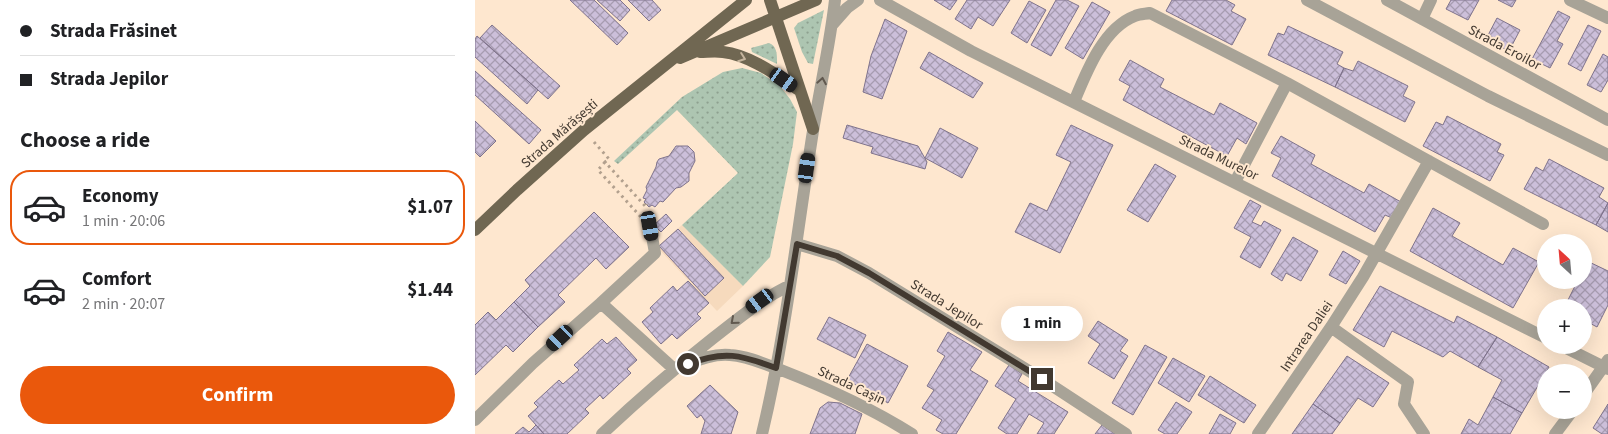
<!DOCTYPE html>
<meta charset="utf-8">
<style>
body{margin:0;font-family:"Source Sans 3",sans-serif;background:#f6f6f6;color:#202124;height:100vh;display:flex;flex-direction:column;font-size:19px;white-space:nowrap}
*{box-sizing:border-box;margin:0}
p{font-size:16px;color:#757577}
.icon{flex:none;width:28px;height:28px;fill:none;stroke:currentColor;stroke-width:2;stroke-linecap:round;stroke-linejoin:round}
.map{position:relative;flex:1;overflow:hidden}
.sheet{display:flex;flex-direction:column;background:#fff;width:475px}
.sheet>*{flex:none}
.banner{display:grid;align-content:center;height:110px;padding:0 20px;background:#fff}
.needle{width:32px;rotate:334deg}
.tools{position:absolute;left:1062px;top:234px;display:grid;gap:10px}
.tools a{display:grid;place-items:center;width:55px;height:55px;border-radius:50%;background:#fff;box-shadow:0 5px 20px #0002;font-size:25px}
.end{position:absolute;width:22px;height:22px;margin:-11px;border:6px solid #423930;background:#fff;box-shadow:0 0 0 2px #fff}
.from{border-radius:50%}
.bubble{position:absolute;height:35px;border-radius:18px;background:#fff;box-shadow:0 5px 20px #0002;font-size:16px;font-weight:700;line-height:35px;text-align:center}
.car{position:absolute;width:15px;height:30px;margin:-15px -8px;border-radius:6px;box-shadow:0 0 4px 1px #0007;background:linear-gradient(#222 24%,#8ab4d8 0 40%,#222 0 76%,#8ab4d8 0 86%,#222 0)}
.banner b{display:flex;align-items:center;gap:18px;height:48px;font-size:19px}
.banner b+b{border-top:1px solid #e0e0e0}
.banner i{width:12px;height:12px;background:#202124}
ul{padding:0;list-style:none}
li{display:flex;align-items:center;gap:15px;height:75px;margin:0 10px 8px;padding:0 10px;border:2px solid transparent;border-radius:20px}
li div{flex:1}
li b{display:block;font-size:19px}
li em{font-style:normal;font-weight:700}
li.on{border-color:#ea580c}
li>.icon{width:45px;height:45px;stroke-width:1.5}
h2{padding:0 20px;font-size:22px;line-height:60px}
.action{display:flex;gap:10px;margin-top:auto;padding:10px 20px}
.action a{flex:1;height:58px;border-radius:30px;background:#ea580c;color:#fff;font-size:20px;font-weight:700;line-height:58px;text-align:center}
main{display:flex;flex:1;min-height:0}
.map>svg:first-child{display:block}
</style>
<main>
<section class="sheet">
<div class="banner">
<b><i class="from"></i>Strada Frăsinet</b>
<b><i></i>Strada Jepilor</b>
</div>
<h2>Choose a ride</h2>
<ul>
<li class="on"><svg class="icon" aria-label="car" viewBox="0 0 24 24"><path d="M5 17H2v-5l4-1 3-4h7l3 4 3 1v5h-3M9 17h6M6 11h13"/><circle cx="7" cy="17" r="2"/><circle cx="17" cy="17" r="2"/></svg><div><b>Economy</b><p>1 min · 20:06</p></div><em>$1.07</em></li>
<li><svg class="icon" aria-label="car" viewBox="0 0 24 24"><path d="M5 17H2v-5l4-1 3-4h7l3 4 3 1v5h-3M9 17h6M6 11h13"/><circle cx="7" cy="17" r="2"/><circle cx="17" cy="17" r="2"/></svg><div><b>Comfort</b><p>2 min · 20:07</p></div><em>$1.44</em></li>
</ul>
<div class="action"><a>Confirm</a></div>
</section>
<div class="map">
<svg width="1133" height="434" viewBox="0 0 1133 434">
<defs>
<pattern id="grass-dots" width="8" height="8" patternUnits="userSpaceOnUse" patternTransform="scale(1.25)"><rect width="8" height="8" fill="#adc5b1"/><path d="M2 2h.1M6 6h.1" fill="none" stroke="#8ea190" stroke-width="1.8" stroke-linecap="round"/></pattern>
<pattern id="building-cross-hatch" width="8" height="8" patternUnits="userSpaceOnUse" patternTransform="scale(1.25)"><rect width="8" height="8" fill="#ccbfda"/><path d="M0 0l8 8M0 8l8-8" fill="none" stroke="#a79cb1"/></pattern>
</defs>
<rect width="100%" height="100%" fill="#fee7cf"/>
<!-- built -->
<path fill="#f6dabd" d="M207 225 268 286 242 311 182 247Z"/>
<!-- grass -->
<path fill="url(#grass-dots)" d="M349 10 338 64 333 63 327 52 319 28 323 23Z
M294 43C303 46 302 57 302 64L277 52 276 48Z
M267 68 286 73 305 86 315 99 322 112 318 144 295 257 268 286 207 225 263 173 202 110 143 164 139 161 207 97 248 72Z"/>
<!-- building -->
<path fill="url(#building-cross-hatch)" stroke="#7f738c" d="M95 0H119L153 33 142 45Z
M122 0H145L155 10 145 21Z
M153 0H177L186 10 174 21Z
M459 0H482L475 10Z
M492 0H535L518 26 503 17 496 29 480 19Z
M581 0H592L604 6 576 56 556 45Z
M697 0H751L760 5 756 11 771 19 757 45 691 11Z
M976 0H1004L993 20 971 9Z
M1023 0H1041L1037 7Z
M554 1 571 10 552 43 536 33Z
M617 2 635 12 608 59 590 48Z
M1083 11 1095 17 1082 41 1088 44 1075 68 1057 59Z
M1022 18 1045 30 1034 51 1011 39Z
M410 19 432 31 407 99 388 92 396 56Z
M17 25 85 86 73 99 5 38Z
M1113 25 1126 31 1106 71 1093 64Z
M813 26 868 52 862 64 869 68 860 87 793 55 803 33 809 35Z
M2 36 63 90 52 104 0 57V39Z
M454 52 508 83 498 98 445 68Z
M1128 54 1133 57V80L1126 92 1112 85Z
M655 60 689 79 685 87 739 115 745 103 782 123 771 144 762 138 752 156 648 100 655 86 644 80Z
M883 61 933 86 928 96 940 102 930 122 860 87 869 68 878 71Z
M0 71 66 130 54 144 0 95Z
M972 116 1026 144 1022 152 1029 155 1015 181 948 146 961 122 968 125Z
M0 121 21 141 5 157 0 152Z
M372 125 443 146 452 162 450 169 396 153 398 147 368 138Z
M596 125 638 145 585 253 540 232 555 203 572 211 596 162 581 155Z
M465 128 503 148 487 178 450 158Z
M806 136 840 155 836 164 889 193 894 184 926 202 917 218 910 215 900 232 797 176 806 158 796 153Z
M201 146H213L219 152 220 161 214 173V181L206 187 201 188 188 202 185 201 180 207 177 205 174 207 169 202 171 199 168 198 172 190 171 187 181 167 182 162 184 159 194 156Z
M1074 159 1129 188 1124 197 1133 203 1121 225 1049 189 1061 167 1068 171Z
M680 164 701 176 673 222 652 210Z
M775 200 786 206 777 222 786 226 789 221 806 230 785 268 765 257 776 237 759 228Z
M1133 203V232L1121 225Z
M958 208 985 223 977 236 1028 265 1038 248 1064 262 1038 308 935 251Z
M119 212 154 247 131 269 121 258 83 295 90 302 63 327 39 302 55 286 50 280Z
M191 214 197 221 186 232 179 225Z
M203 229 249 278 230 296 184 246Z
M818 237 843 251 826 281 811 273 807 281 796 274Z
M868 251 885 261 871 284 854 275Z
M1112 261 1133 271V305L1122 327 1109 320V308H1089L1103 280H1109V268Z
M213 281 234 303 222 314 226 318 202 339 197 334 186 344 167 322 178 312 175 308 198 286 202 291Z
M905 286 979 323 982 316 1022 337 1003 367 975 351 968 357 917 331 909 347 878 330Z
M39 302 63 327 38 352 31 345 0 375V325L13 312 21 320Z
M354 317 391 335 380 358 342 339Z
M623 321 653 340 645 351 653 356 639 379 613 363 625 344 613 336Z
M473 332 507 352 495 370 513 381 481 434H468L461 430 467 420 447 408 459 390 452 386 470 356 462 351Z
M141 337 162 360 152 369 156 373 128 399 125 395 110 409 114 413 92 434H69L53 416 63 407 59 403 84 380 88 384 104 370 99 365 127 339 132 344Z
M1022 337 1074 367 1047 413 1018 397 1027 380 1003 367Z
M392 344 433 366 413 403 372 380Z
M670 345 692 357 658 415 637 403Z
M872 356 914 383 898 407 883 398 865 423 838 404Z
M698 358 730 376 714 402 683 383Z
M534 365 547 374 543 381 593 412 579 434H562L569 423 554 414 542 434H532L523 428 541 399 520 386Z
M735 376 781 405 769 423 723 395Z
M235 385 263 412 256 434H226L230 421 226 415 222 418 212 406Z
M1018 397 1047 413 1035 434H986L994 419 1003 425Z
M353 402 365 403 387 414 380 434H335L345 408Z
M701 402 717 412 702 434H690L683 430Z
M838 404 865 423 857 434H817Z
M1133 404V434H1127L1118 428Z
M745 414 761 423 755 434H734Z
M61 425 69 434H40L48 427 54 432Z
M627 425 640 434H620Z"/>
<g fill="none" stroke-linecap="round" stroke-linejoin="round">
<!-- path -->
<path stroke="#b2a08e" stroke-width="3" stroke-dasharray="2.5 4" stroke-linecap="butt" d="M119 142 134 159 130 162 171 207 172 204
M130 162 123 170 166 217"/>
<!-- minor -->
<path stroke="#a8a397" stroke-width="12" d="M405 0 496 51 1071 338
M832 0 1013 96 1133 155
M912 0 1133 120
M1095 0 1133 18
M947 19 956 0
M357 25 372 8 383 0
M599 102C611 73 628 28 660 16 664 14 670 14 675 13L812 83 1068 224
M760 182 812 83
M322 244 362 256 394 273 567 379 651 434
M126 303 180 253 175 226
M856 327 933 382 929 404 949 434
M1085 345 1133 369
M199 369C216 363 236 353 255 355 272 356 290 364 306 370 352 388 396 408 437 434
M1109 394 1133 360
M0 420 58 363 126 303 199 369
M127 434C162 401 199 369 237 339 263 319 285 300 315 285
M287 434C311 334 322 232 338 131 345 87 355 44 360 0
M783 434 856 327 888 277 954 161
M1080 434 1098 410"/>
<!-- major -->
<path stroke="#706752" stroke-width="12" d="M295 0 338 129
M225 52C232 52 240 51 248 52 275 55 303 76 324 90
M205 58 341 0
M0 230 42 190 109 130 271 0"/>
</g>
<!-- one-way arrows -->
<defs><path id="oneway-chevron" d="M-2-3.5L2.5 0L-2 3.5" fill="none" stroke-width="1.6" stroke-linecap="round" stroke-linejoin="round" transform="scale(1.25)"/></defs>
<use stroke="#c5b49d" href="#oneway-chevron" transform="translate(267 58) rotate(20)"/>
<g stroke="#61594f">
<use href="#oneway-chevron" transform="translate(347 81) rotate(-80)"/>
<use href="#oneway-chevron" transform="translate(259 321) rotate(139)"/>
</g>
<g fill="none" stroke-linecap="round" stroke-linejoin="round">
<!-- route -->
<path stroke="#423930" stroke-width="6" d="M213 364C249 350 266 355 301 368L322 244 362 256 394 273 567 379"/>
</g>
<g text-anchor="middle" stroke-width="4" stroke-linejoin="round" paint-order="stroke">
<!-- street labels -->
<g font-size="14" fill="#423930" stroke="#fee7cf">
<text transform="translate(1030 47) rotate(28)" y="5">Strada Eroilor</text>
<text transform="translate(84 133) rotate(-41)" y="5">Strada Mărășești</text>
<text transform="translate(744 157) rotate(26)" y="5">Strada Murelor</text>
<text transform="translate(472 304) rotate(32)" y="5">Strada Jepilor</text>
<text transform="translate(831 336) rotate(-56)" y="5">Intrarea Daliei</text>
<text transform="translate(377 385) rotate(25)" y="5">Strada Cașin</text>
</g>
</g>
</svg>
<div class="tools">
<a><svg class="needle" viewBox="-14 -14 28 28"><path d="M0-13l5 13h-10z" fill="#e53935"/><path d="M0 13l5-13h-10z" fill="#757577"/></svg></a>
<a>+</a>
<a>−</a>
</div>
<i class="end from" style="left:213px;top:364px"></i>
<i class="end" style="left:567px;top:379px"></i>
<div class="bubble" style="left:526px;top:306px;width:82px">1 min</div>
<i class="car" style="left:309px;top:80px;rotate:125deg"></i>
<i class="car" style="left:332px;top:168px;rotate:8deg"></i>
<i class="car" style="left:175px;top:226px;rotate:170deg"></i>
<i class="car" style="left:285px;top:301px;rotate:234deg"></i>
<i class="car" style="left:85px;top:338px;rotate:227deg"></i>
</div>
</main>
